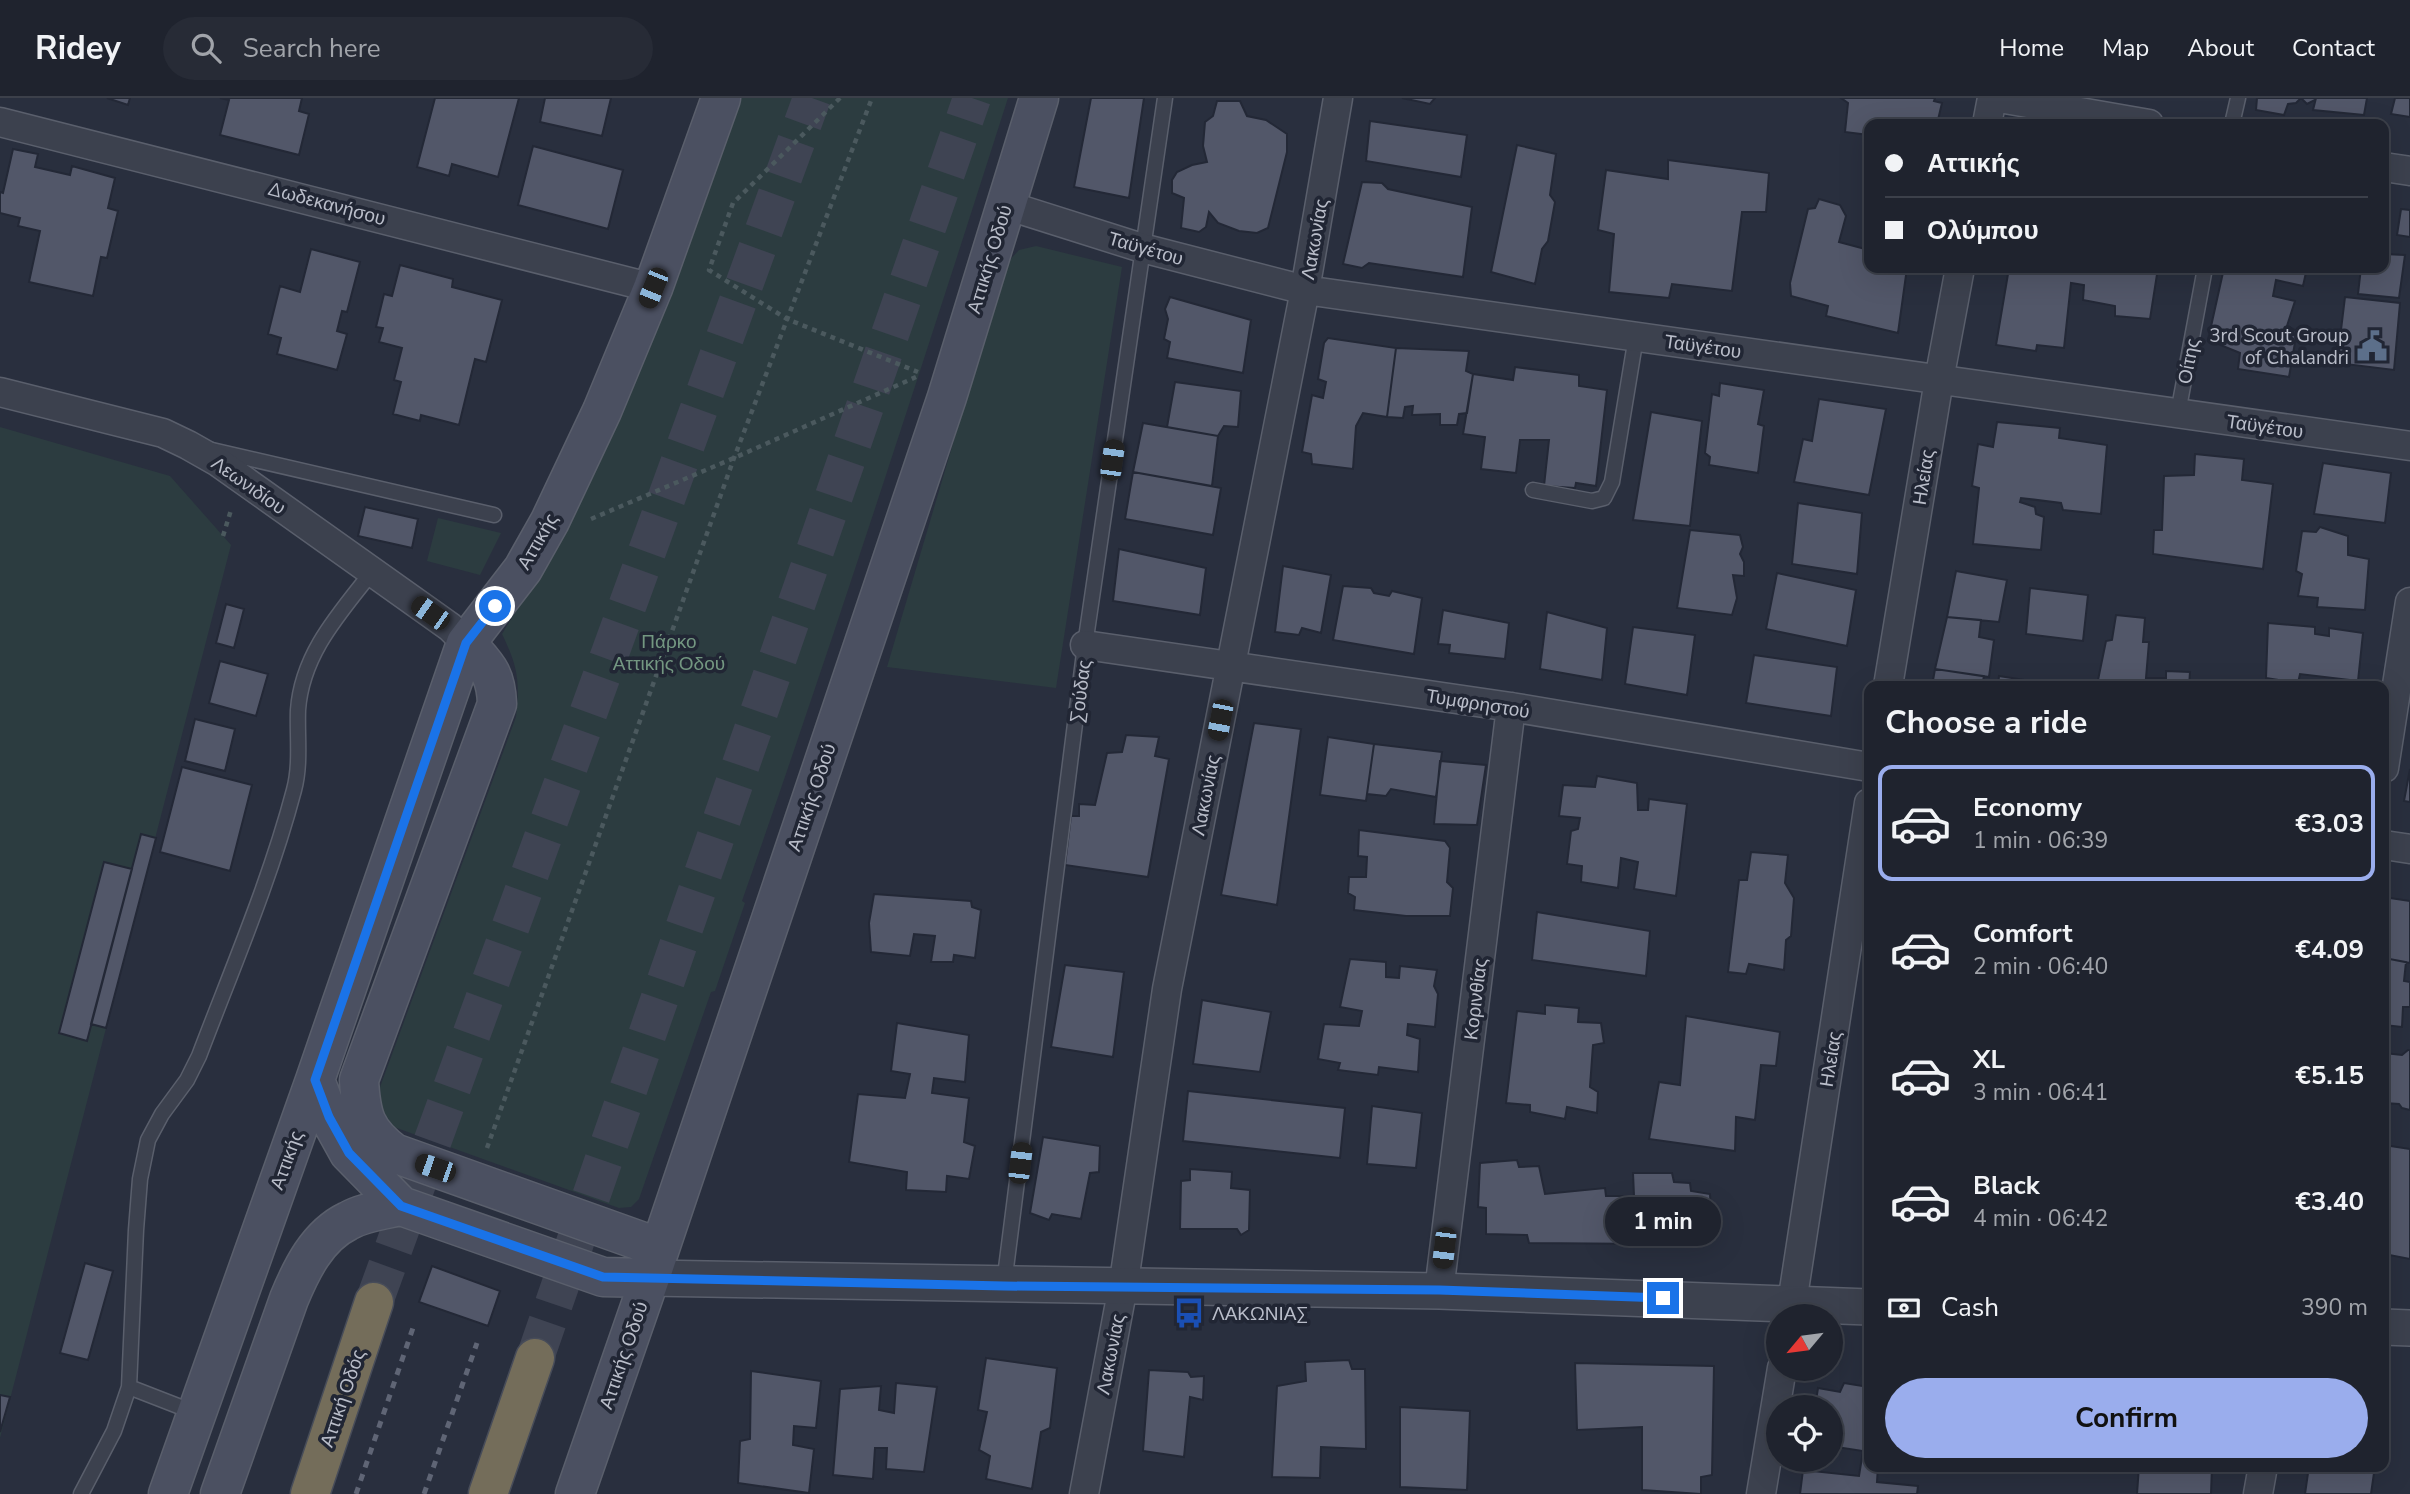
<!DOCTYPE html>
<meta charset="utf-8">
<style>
body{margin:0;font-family:"Nunito Sans",sans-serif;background:#272b36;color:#f1f3f6;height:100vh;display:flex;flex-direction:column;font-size:26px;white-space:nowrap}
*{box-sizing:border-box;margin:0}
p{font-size:23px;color:#a1a4aa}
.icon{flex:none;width:38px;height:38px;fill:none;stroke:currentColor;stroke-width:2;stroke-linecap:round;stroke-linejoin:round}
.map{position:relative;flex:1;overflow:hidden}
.drawer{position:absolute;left:1864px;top:583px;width:525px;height:791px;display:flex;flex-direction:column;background:#1f232e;border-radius:14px;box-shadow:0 7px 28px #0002,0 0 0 2px #3c404a}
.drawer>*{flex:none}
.guide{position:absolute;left:1864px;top:21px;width:525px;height:154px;border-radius:14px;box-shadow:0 7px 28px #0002,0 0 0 2px #3c404a;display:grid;align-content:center;height:154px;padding:0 21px;background:#1f232e}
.needle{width:46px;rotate:241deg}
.buttons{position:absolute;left:1766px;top:1206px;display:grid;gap:14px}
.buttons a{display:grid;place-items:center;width:77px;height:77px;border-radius:50%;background:#1f232e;box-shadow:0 7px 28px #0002,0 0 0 2px #3c404a;font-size:35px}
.end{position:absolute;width:32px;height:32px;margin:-16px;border:9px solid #1a73e8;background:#fff;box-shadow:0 0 0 4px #fff}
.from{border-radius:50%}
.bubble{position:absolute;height:49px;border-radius:24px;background:#1f232e;box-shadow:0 7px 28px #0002,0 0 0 2px #3c404a;font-size:23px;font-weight:700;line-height:49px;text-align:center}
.car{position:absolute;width:21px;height:42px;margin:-21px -10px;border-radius:9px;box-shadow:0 0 5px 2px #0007;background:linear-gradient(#222 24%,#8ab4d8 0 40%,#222 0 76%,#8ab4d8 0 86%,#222 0)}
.guide b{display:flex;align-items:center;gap:24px;height:66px;font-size:26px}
.guide b+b{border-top:2px solid #3c404a}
.guide i{width:18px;height:18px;background:#f1f3f6}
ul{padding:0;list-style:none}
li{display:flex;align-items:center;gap:21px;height:116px;margin:0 14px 10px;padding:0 7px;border:4px solid transparent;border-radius:14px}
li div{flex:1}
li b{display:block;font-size:26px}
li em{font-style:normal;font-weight:700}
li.current{border-color:#9aaded}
li>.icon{width:63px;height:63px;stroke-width:1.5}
h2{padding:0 21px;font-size:32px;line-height:84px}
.pay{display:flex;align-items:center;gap:18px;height:77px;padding:0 21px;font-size:26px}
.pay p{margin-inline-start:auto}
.button{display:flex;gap:14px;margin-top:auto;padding:14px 21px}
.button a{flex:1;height:80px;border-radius:42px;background:#9aaded;color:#111;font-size:28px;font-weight:700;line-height:80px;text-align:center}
header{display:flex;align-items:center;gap:42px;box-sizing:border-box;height:98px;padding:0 35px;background:#1f232e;border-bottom:2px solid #3c404a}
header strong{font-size:33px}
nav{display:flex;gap:38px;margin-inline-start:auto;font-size:24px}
.search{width:490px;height:63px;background:#272b36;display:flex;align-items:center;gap:18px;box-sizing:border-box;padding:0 24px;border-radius:38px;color:#a1a4aa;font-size:26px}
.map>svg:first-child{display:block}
</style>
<header>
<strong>Ridey</strong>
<div class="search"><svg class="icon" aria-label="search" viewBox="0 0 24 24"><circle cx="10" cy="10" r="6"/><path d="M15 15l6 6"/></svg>Search here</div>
<nav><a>Home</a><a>Map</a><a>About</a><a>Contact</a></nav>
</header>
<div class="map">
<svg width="2410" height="1396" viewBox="0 0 2410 1396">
<rect width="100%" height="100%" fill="#292f3e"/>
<!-- green -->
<path fill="#2c3c40" d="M741 0H1008C922 269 835 537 742 803L745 805 715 893 711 894 639 1101 631 1109 619 1110 394 1029 381 1011 380 989 516 619C520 583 518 569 502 536L574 418 618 325 665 206Z
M1036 148 1122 169 1056 590 887 569 1006 166 1019 152Z
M0 329 170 378 231 447 0 1340Z
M438 420 501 435 480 477 427 463Z"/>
<!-- building -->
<path fill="#525769" stroke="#232836" stroke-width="2" d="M107 0H130L128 7Z
M220 0H302L299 13 309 16 299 57 220 37 229 2Z
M435 0H519L498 79 452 66 449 78 417 69Z
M545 0H611L602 38 540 24Z
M1091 0H1144L1129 100 1074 89Z
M1402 0H1435L1430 6Z
M1841 0H1935L1934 3 1942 5 1937 26H1869V37L1845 34 1848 5Z
M2257 0H2316L2315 2 2307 6 2301 0 2296 5 2288 6 2284 17 2256 12Z
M2316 0H2367L2364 17 2313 12Z
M2395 0H2410V19L2391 16Z
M1217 3H1240L1247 18 1266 22 1287 36V54L1268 130 1257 135 1239 133 1218 125 1209 114 1206 129 1199 134 1181 130 1184 100 1172 95V82L1177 74 1192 67 1207 64 1203 48 1205 24 1213 18Z
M1370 23 1467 37 1461 79 1366 63Z
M1517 47 1556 56 1550 97 1555 104 1548 143 1542 151 1535 186 1491 174Z
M533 48 623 72 608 131 518 107Z
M13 51 38 56 35 69 70 77 72 68 115 80 108 110 118 113 107 160 101 159 93 198 29 184 40 133 18 128 20 120 0 115V94L3 95Z
M1668 62 1769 75 1766 114H1742L1732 193 1672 186 1669 200 1609 194 1614 136 1598 132 1606 72 1668 81Z
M1362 84 1382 85 1388 91 1472 109 1463 179 1369 165 1362 170 1343 166Z
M1819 101 1840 107 1846 118 1839 144 1869 152V170H1907L1898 235 1826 218 1828 208 1791 198 1790 185 1808 111 1815 110Z
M2401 111 2410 112V139L2397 137Z
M311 151 360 164 347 214 342 213 337 233 347 236 337 272 277 256 281 240 268 236 280 188 300 194Z
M2384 156 2405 157 2399 200 2358 196 2361 170H2384Z
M400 167 453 181 452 189 502 202 486 264 475 261 459 327 421 317 420 323 393 316 401 284 394 282 402 250 379 244 383 230 376 229 384 196 392 198Z
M2009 170H2158L2150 221 2115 218V208L2083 202 2084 187 2071 185 2064 250 2037 247 2036 253 1996 247Z
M2224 170H2307L2303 188 2276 182 2273 198 2295 203 2287 228 2297 233 2289 279 2238 271 2240 255 2208 242Z
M1170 199 1251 222 1243 275 1167 260 1170 244 1164 241 1168 221 1165 211Z
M2345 199 2400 205 2394 272 2337 265Z
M1328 240 1396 250 1387 319 1363 315 1356 328 1353 371 1312 366 1311 356 1302 354 1312 297 1323 300 1326 284 1318 281 1324 245Z
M1396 250 1469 253 1466 273 1473 276 1467 315 1459 316 1457 327H1440V316L1412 317 1413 308 1405 309 1403 320 1387 319Z
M1515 269 1579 277V288L1607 292 1596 388 1576 385 1575 390 1544 388 1549 342H1520L1516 375 1481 371 1485 339 1463 336 1473 276 1513 282Z
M1175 284 1241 293 1238 329 1224 328 1218 338 1167 329Z
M1720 285 1764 292 1758 326 1764 328 1758 375 1709 367 1710 359 1705 355 1712 296 1719 298Z
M1819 301 1886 311 1869 397 1794 384 1803 341 1812 343Z
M1651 314 1702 323 1690 428 1633 422Z
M1997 324 2060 330 2059 340 2107 347 2101 416 2063 412 2061 405 2021 400 2020 404 2035 409 2036 416 2044 419 2041 452 1973 446 1979 390 1972 388 1978 346 1993 349Z
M1143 325 1218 338 1212 388 1133 374Z
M2195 356 2244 361 2242 382 2273 386 2263 471 2153 456 2154 432H2162L2164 378 2194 377Z
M2323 365 2391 375 2385 425 2314 416Z
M1133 374 1221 390 1213 437 1125 421Z
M1798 405 1862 415 1857 476 1792 466Z
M365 409 418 421 412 450 358 438Z
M2320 429 2348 438V457L2369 461 2365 512 2317 509 2318 500 2298 498 2302 476 2296 473 2302 433 2316 434Z
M1690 432 1740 437 1743 449 1740 456 1744 464V478L1733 477 1737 500 1732 517 1677 510Z
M1119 451 1206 470 1200 517 1113 503Z
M1283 468 1331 477 1321 535 1302 530 1299 537 1275 534Z
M1956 473 2007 482 1999 524 1947 519Z
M1777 475 1856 492 1847 548 1766 531Z
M1343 488 1371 490 1374 495 1389 498 1392 493 1422 500 1414 556 1333 542Z
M2030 490 2088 497 2083 543 2026 536Z
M226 506 244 511 234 550 216 545Z
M1443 512 1509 525 1505 561 1449 555 1450 547 1438 546Z
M1547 514 1607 530 1602 582 1540 571Z
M2116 517 2145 520 2143 544H2149L2146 580H2166V573L2190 574 2189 588H2105V584L2098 582 2106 543 2112 542Z
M1947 519 1981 522 1979 539 1994 542 1989 579 1935 571Z
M2268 525 2315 529V536L2329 538V530L2363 535 2358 583 2300 576 2298 585 2266 580Z
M1633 529 1695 537 1687 597 1625 586Z
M1754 557 1837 569 1831 618 1746 605Z
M220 563 268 576 256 618 209 605Z
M1935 571 1984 578 1982 588H1932Z
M1999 578 2062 588H1998Z
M195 621 235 631 225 673 185 663Z
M1254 625 1301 631 1277 807 1221 797Z
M1126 637 1159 639 1155 658 1169 661 1148 779 1065 767 1071 718H1079V706L1095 707 1107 655 1122 654Z
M1328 639 1374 646 1366 703 1320 697Z
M1374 646 1442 654 1436 699 1391 691 1386 698 1367 696Z
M1440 663 1486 667 1477 727 1434 726Z
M182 669 252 687 230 773 160 754Z
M2410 671V704L2404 703Z
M1597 678 1637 685 1638 712H1648L1649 701 1687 706 1676 798 1634 791 1638 764 1621 760 1618 790 1581 784 1582 768 1567 766 1571 733 1578 731 1580 720 1559 718 1563 687 1595 689Z
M1359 732 1445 743 1450 750 1447 784 1453 790 1450 818H1406L1354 812 1355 799 1348 795 1349 779H1366L1367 759 1358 758Z
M141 736 156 740 106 930 91 926Z
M1751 754 1788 757 1785 785 1794 800 1791 838 1786 842 1784 872 1749 866 1746 876 1728 874 1739 782H1747Z
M104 764 132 771 87 943 59 935Z
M874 796 971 803 972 809 981 812 975 860 954 857 953 864H931L935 838 914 836 910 858 871 854 869 825Z
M2390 800 2410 803V865L2384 860V834Z
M1537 814 1650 833 1646 878 1532 862Z
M2384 860 2406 864 2404 883 2410 884V909H2403L2402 929 2384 927Z
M1350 861 1386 864V879L1399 880 1400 868 1437 872 1434 888 1438 896 1435 929 1408 926 1407 937 1420 941 1418 974 1379 969 1378 977 1338 972 1340 965 1318 961 1324 926 1359 928 1362 913 1340 909Z
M1065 867 1124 874 1113 959 1051 949Z
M1202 902 1271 914 1260 974 1193 966Z
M1545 907 1579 910 1578 924 1601 925 1604 945 1593 947 1590 989 1598 994 1597 1015 1567 1009 1565 1021 1530 1014V1007L1506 1005 1517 913 1545 916Z
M1686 918 1780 934 1776 968 1761 967 1755 1022 1736 1019 1735 1053 1649 1041 1659 984 1680 987Z
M897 925 969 937 965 984 934 980 932 995 969 1000 964 1044 975 1048 969 1081 947 1078 946 1094 906 1092 907 1074 849 1064 858 996 905 1000 910 976 891 973Z
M2408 952H2410V1012L2402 1010 2399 1006 2384 1005V955L2402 957Z
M1188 993 1345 1010 1340 1060 1183 1043Z
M1372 1008 1422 1015 1416 1070 1367 1066Z
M1043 1039 1100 1048 1099 1074 1090 1075 1081 1121 1052 1116 1049 1122 1030 1115Z
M2384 1047 2410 1051V1161L2384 1156Z
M1517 1062 1519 1069 1539 1068 1545 1096 1605 1090 1606 1098H1634L1633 1075H1672L1674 1084 1690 1085 1691 1093 1710 1096 1711 1117 1695 1119 1696 1142 1651 1139V1146L1529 1145 1527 1137 1486 1136V1110L1478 1109 1480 1065Z
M1190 1071 1232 1074 1231 1090 1250 1092 1249 1132 1241 1137 1237 1131H1180L1181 1083 1190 1082Z
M85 1165 113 1173 88 1262 60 1255Z
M432 1168 500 1193 488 1228 419 1204Z
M986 1260 1057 1270 1050 1330 1041 1334 1032 1391 986 1381 990 1358 979 1352 987 1314 978 1312Z
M1349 1262 1352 1271H1365L1366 1351 1321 1349 1320 1380 1272 1379 1277 1288 1306 1283 1305 1264Z
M1575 1265 1714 1268 1712 1377 1701 1379V1396L1642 1392V1329L1577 1332Z
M1149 1272 1188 1274 1191 1279 1204 1278 1203 1302 1190 1299 1184 1359 1143 1353Z
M751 1273 821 1283 816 1330 794 1328 793 1347 814 1351 809 1395 738 1385 740 1343 750 1341Z
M896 1285 937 1289 924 1374 886 1371 887 1350H875L873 1381 833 1377 840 1291 881 1288 879 1312 894 1315Z
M1844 1285 1869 1289V1368H1878L1877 1384 1918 1388 1917 1396H1800L1803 1372 1859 1378 1863 1353 1830 1348V1309H1815L1818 1290 1840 1294Z
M0 1297 10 1299 0 1334Z
M1400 1309 1470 1313 1467 1392 1400 1389Z
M2139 1368H2212L2211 1396H2137Z
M2309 1368H2375L2371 1396H2305Z"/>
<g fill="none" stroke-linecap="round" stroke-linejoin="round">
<!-- motorway-tunnel -->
<path stroke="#3f4453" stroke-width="38" stroke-dasharray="38 19" stroke-linecap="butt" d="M374 1204 812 0
M535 1260 972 0"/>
<!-- service casing -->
<g stroke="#5a5f6c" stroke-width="17">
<path id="service" d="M2232 26 2238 0
M2178 315 2205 170
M212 352 494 417
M1533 392 1592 403 1604 400 1612 384 1636 239
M1004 1186 1085 547 1165 0
M129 1289 196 1315
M81 1396 114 1333 129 1289 136 1132 140 1081 148 1042 162 1016 187 982 199 958C232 871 270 783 294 692 301 666 297 639 298 612 302 556 339 516 372 474"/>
</g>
<!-- minor casing -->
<g stroke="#5a5f6c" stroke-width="31">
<path id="minor" d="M1999 0 2149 26
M0 24 653 190
M1987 26 1992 0
M2384 69 2410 73
M1006 107 1142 150 1305 192 2410 348
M0 294 163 335 188 347 218 364 450 529 466 545
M1085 547 1511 609 1869 669
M1888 588 1939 282 1960 170
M2384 670 2410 504
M2384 747 2410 751
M1439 1193 1511 609
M1790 1218 1869 705
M1084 1396 1124 1183 1167 891 1305 192 1338 0
M1761 1396 1782 1270
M2258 1396 2263 1368"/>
</g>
<!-- tertiary casing -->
<g stroke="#5a5f6c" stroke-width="38">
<path id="tertiary" d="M650 1180 1439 1193 1869 1209
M2384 1229 2410 1230"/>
</g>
<!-- secondary casing -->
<g stroke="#5a5f6c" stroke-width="41">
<path id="secondary" d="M466 545C486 568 496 574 497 606L359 982C361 1018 365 1033 394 1055L660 1150
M315 982 329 1019 349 1055 401 1108 603 1179 650 1180
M168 1396 315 982 466 545 523 471 550 423 602 313 653 190 721 0
M220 1396 289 1201C301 1172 317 1138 348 1123 364 1114 383 1112 401 1108
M575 1396 650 1180 947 299 1039 0"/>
</g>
<!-- motorway casing -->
<g stroke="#474c59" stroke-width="41">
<path id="motorway" d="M310 1396 374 1204
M488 1396 535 1260"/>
</g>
<!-- path -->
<path stroke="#4b595e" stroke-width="4.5" stroke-dasharray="5 5" stroke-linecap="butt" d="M840 0 733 105 709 172 787 221 918 274
M591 421 734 360 916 279
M223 438 231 412
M487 1050 734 360 872 0"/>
<!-- service -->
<use href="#service" stroke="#3c414e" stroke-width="14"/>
<!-- minor -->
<use href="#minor" stroke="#3c414e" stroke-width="28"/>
<!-- tertiary -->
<use href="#tertiary" stroke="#3c414e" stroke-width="35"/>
<!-- secondary -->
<use href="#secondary" stroke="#4b5061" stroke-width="38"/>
<!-- motorway -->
<use href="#motorway" stroke="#746d5a" stroke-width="38"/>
<!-- rail -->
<path stroke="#5f6575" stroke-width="5" stroke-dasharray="7 7" stroke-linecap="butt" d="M356 1396 415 1224
M424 1396 477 1245"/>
</g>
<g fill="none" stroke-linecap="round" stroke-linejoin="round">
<!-- route -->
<path stroke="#1a73e8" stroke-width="9" d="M495 508 466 545 315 982 329 1019 349 1055 401 1108 603 1179 1004 1188 1439 1192 1663 1200"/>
</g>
<!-- icons -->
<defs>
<g id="civic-bare" transform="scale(2.415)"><path d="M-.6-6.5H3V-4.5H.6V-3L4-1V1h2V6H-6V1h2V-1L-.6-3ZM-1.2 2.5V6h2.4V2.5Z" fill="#5c6f8a" stroke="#212634" stroke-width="2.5" paint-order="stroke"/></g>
<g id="bus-bare" transform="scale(2.415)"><path d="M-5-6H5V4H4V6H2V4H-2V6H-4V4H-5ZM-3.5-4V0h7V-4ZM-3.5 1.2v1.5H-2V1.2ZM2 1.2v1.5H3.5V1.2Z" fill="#1a4fb4" stroke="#212634" stroke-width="2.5" paint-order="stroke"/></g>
</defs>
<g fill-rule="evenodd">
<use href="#civic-bare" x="2372" y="248"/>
<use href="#bus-bare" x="1189" y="1215"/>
</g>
<g text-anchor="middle" stroke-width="7" stroke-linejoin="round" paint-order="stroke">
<!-- street labels -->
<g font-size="19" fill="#b9bdc9" stroke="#212634">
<text transform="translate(327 105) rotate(15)" y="7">Δωδεκανήσου</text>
<text transform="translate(1314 141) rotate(-80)" y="7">Λακωνίας</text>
<text transform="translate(1146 150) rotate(16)" y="7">Ταϋγέτου</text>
<text transform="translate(989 161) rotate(-73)" y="7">Αττικής Οδού</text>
<text transform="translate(1703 248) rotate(8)" y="7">Ταϋγέτου</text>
<text transform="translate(2188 263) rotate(-79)" y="7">Οίτης</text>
<text transform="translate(2265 328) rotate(8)" y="7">Ταϋγέτου</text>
<text transform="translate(1923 379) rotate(-81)" y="7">Ηλείας</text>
<text transform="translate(249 387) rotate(35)" y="7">Λεωνιδίου</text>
<text transform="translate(537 443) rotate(-60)" y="7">Αττικής</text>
<text transform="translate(1080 593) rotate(-83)" y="7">Σούδας</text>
<text transform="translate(1478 605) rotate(9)" y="7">Τυμφρηστού</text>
<text transform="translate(1205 697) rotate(-79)" y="7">Λακωνίας</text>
<text transform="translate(811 699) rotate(-71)" y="7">Αττικής Οδού</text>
<text transform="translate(1475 901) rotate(-83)" y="7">Κορινθίας</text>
<text transform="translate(1830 961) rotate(-81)" y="7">Ηλείας</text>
<text transform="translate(286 1062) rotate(-70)" y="7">Αττικής</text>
<text transform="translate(1110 1256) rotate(-79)" y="7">Λακωνίας</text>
<text transform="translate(623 1257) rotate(-71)" y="7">Αττικής Οδού</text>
<text transform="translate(342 1300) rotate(-71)" y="7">Αττική Οδός</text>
</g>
<!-- poi labels -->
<g font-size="19" fill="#b9bdc9" stroke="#212634" text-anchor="end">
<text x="2349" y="244">3rd Scout Group<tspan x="2349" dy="22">of Chalandri</tspan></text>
<text x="1212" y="1222" text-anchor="start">ΛΑΚΩΝΙΑΣ</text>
</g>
<!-- park labels -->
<g font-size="19" fill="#739781" stroke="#212634">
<text x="669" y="550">Πάρκο<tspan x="669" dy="22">Αττικής Οδού</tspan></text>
</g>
</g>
</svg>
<div class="buttons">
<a><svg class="needle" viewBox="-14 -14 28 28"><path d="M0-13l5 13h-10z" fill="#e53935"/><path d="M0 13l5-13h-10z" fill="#a1a4aa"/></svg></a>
<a><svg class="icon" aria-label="locate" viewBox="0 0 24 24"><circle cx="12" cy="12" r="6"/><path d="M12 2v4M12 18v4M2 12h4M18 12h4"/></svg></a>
</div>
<i class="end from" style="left:495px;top:508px"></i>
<i class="end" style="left:1663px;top:1200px"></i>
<div class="bubble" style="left:1605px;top:1099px;width:116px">1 min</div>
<i class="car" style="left:653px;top:190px;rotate:202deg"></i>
<i class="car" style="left:1112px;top:362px;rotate:8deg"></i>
<i class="car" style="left:430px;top:515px;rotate:305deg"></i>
<i class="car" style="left:1220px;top:622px;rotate:191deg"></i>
<i class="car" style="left:1020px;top:1065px;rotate:7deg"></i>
<i class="car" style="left:435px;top:1070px;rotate:289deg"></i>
<i class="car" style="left:1444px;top:1150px;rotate:187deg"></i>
<div class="guide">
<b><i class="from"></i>Αττικής</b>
<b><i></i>Ολύμπου</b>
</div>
<section class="drawer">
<h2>Choose a ride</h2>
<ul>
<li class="current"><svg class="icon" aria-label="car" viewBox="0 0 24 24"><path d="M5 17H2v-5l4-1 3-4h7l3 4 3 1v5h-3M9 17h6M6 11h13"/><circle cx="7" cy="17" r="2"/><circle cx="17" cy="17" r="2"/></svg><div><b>Economy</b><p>1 min · 06:39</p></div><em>€3.03</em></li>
<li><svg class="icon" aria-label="car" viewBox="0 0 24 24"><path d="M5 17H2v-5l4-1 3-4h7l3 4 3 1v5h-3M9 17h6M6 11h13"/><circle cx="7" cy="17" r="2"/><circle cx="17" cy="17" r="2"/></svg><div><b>Comfort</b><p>2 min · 06:40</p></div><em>€4.09</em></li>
<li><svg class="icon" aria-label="car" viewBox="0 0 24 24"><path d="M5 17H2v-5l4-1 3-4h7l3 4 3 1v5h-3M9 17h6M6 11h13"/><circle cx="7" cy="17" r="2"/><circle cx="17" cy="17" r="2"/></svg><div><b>XL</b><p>3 min · 06:41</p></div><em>€5.15</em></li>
<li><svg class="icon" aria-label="car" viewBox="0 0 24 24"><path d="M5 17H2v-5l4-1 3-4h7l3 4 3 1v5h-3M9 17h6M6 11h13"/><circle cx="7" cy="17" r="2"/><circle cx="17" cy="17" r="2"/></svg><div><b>Black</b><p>4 min · 06:42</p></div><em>€3.40</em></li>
</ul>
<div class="pay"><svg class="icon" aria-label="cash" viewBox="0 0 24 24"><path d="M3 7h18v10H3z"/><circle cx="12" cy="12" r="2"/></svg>Cash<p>390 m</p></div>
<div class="button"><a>Confirm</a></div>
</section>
</div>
